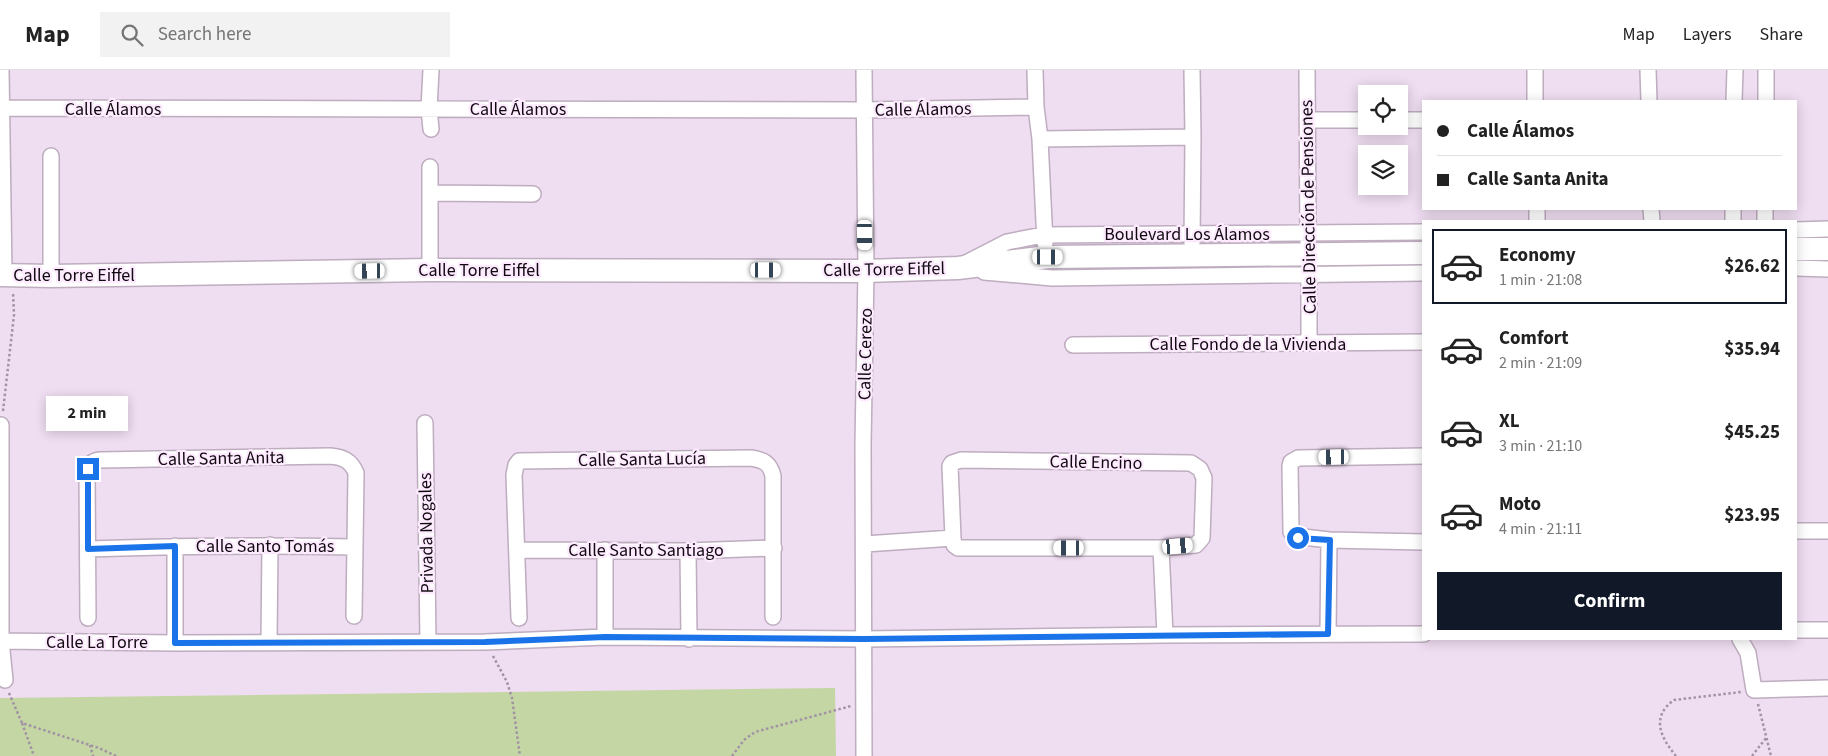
<!DOCTYPE html>
<meta charset="utf-8">
<style>
body{margin:0;font-family:"Source Sans 3",sans-serif;background:#f2f2f2;color:#222;height:100vh;display:flex;flex-direction:column;font-size:19px;white-space:nowrap}
*{box-sizing:border-box;margin:0}
p{font-size:16px;color:#767676}
.icon{flex:none;width:28px;height:28px;fill:none;stroke:currentColor;stroke-width:2;stroke-linecap:round;stroke-linejoin:round}
.map{position:relative;flex:1;overflow:hidden}
.sheet{position:absolute;left:1422px;top:150px;width:375px;height:420px;display:flex;flex-direction:column;background:#fff;border-radius:0px;box-shadow:0 2px 12px #0003}
.sheet>*{flex:none}
.hud{position:absolute;left:1422px;top:30px;width:375px;height:110px;border-radius:0px;box-shadow:0 2px 12px #0003;display:grid;align-content:center;height:110px;padding:0 15px;background:#fff}
.controls{position:absolute;left:1358px;top:15px;display:grid;gap:10px}
.controls a{display:grid;place-items:center;width:50px;height:50px;border-radius:0px;background:#fff;box-shadow:0 2px 12px #0003;font-size:25px}
.end{position:absolute;width:22px;height:22px;margin:-11px;border:6px solid #1a73e8;background:#fff;box-shadow:0 0 0 2px #fff}
.from{border-radius:50%}
.bubble{position:absolute;height:35px;border-radius:0px;background:#fff;box-shadow:0 2px 12px #0003;font-size:16px;font-weight:700;line-height:35px;text-align:center}
.car{position:absolute;width:15px;height:30px;margin:-15px -8px;border-radius:6px;box-shadow:0 0 4px 1px #0007;background:linear-gradient(#fff 24%,#345 0 40%,#fff 0 76%,#345 0 86%,#fff 0)}
.hud b{display:flex;align-items:center;gap:18px;height:48px;font-size:19px}
.hud b+b{border-top:1px solid #e0e0e0}
.hud i{width:12px;height:12px;background:#222}
ul{padding:9px 0 0;list-style:none}
li{display:flex;align-items:center;gap:15px;height:75px;margin:0 10px 8px;padding:0 5px;border:2px solid transparent;border-radius:0px}
li div{flex:1}
li b{display:block;font-size:19px}
li em{font-style:normal;font-weight:700}
li.active{border-color:#111827}
li>.icon{width:45px;height:45px;stroke-width:1.5}
.cta{display:flex;gap:10px;margin-top:auto;padding:10px 15px}
.cta a{flex:1;height:58px;border-radius:0px;background:#111827;color:#fff;font-size:20px;font-weight:700;line-height:58px;text-align:center}
header{display:flex;align-items:center;gap:30px;box-sizing:border-box;height:70px;padding:0 25px;background:#fff;border-bottom:1px solid #e0e0e0}
header strong{font-size:24px}
nav{display:flex;gap:28px;margin-inline-start:auto;font-size:18px}
.search{width:350px;height:45px;background:#f2f2f2;display:flex;align-items:center;gap:12px;box-sizing:border-box;padding:0 18px;border-radius:0px;color:#767676;font-size:19px}
.map>svg:first-child{display:block}
</style>
<header>
<strong>Map</strong>
<div class="search"><svg class="icon" aria-label="search" viewBox="0 0 24 24"><circle cx="10" cy="10" r="6"/><path d="M15 15l6 6"/></svg>Search here</div>
<nav><a>Map</a><a>Layers</a><a>Share</a></nav>
</header>
<div class="map">
<svg width="1828" height="686" viewBox="0 0 1828 686">
<rect width="100%" height="100%" fill="#efddf1"/>
<!-- green -->
<path fill="#c5d6a5" d="M835 618 836 686H0V628Z"/>
<g fill="none" stroke-linecap="round" stroke-linejoin="round">
<!-- street casing -->
<g stroke="#beacbf" stroke-width="18">
<path id="street" d="M1 0 4 205
M431 0 429 39 431 59
M864 0 866 201 863 375 864 686
M1035 0 1036 37 1040 69 1045 173
M1192 0 1193 67 1192 173
M1307 0 1308 172
M1535 0V31
M1648 0 1649 31
M1734 31 1735 0
M1766 31V0
M0 38 864 40 1036 37
M1307 50H1366
M1399 50H1424
M1040 69 1193 67
M430 123 533 124
M1537 139V151
M1651 139 1652 151
M1733 151V139
M1765 151V139
M1796 160 1828 159
M966 193 1007 172 1043 165 1424 162
M1309 195V273
M1796 198 1828 199
M430 200V97
M984 202 1052 208 1424 203
M51 206V86
M1073 275 1424 272
M425 353 428 572
M1 355V571L5 610
M1424 386 1298 388 1291 392 1290 396 1291 459V462L1295 466 1329 470 1424 472
M961 390 1191 393 1200 399 1204 408 1202 468 1196 475 1161 478H958L954 475 953 468 950 396 952 393Z
M1796 461H1828
M865 474 953 468
M1161 478 1165 565
M88 479C176 476 265 475 353 477
M518 480 688 481 774 478
M605 480V567
M688 481 689 569
M88 548 87 403C88 395 92 391 100 390L330 386C342 387 351 390 356 403L354 546
M519 548 514 405 516 395 519 391 751 388C764 390 770 393 773 406V547
M1796 560H1828
M1328 564 1329 470
M1740 569 1748 583 1754 620 1828 618
M0 571 175 573 485 572 605 567 864 569 1165 565 1424 564
M269 572 270 475
M175 573V476"/>
</g>
<!-- secondary casing -->
<g stroke="#beacbf" stroke-width="25">
<path id="secondary" d="M1796 179H1828
M0 205 51 206 430 200 866 201 958 198 1048 187 1424 183"/>
</g>
<!-- path -->
<path stroke="#a193a3" stroke-width="2.5" stroke-dasharray="2.5 2.5" stroke-linecap="butt" d="M3 341 14 245 13 222
M493 586 507 612 512 628 520 686
M9 623 22 653 99 678 116 686
M1758 634 1771 686
M22 653 34 686
M90 675 93 686
M732 686 744 670 755 662 851 636
M1676 686C1661 668 1650 647 1674 630L1741 622
M1752 686 1766 668"/>
<!-- street -->
<use href="#street" stroke="#fff" stroke-width="15"/>
<!-- secondary -->
<use href="#secondary" stroke="#fff" stroke-width="22"/>
</g>
<g fill="none" stroke-linecap="round" stroke-linejoin="round">
<!-- route -->
<path stroke="#1a73e8" stroke-width="6" d="M88 399V479L175 476V573L485 572 605 567 864 569 1328 564 1330 470 1298 468"/>
</g>
<g text-anchor="middle" stroke-width="4.5" stroke-linejoin="round" paint-order="stroke">
<!-- street labels -->
<g font-size="18" fill="#100a10" stroke="#fdeafe">
<text x="113" y="45">Calle Álamos</text>
<text x="518" y="45">Calle Álamos</text>
<text transform="translate(923 39) rotate(-1)" y="6">Calle Álamos</text>
<text transform="translate(1308 137) rotate(-91)" y="6">Calle Dirección de Pensiones</text>
<text x="1187" y="170">Boulevard Los Álamos</text>
<text transform="translate(884 199) rotate(-1)" y="6">Calle Torre Eiffel</text>
<text x="479" y="206">Calle Torre Eiffel</text>
<text x="74" y="211">Calle Torre Eiffel</text>
<text x="1248" y="280">Calle Fondo de la Vivienda</text>
<text transform="translate(865 284) rotate(-89)" y="6">Calle Cerezo</text>
<text transform="translate(221 388) rotate(-1)" y="6">Calle Santa Anita</text>
<text transform="translate(642 389) rotate(-1)" y="6">Calle Santa Lucía</text>
<text transform="translate(1096 392) rotate(1)" y="6">Calle Encino</text>
<text transform="translate(426 463) rotate(-91)" y="6">Privada Nogales</text>
<text x="265" y="482">Calle Santo Tomás</text>
<text x="646" y="486">Calle Santo Santiago</text>
<text x="97" y="578">Calle La Torre</text>
</g>
</g>
</svg>
<div class="controls">
<a><svg class="icon" aria-label="locate" viewBox="0 0 24 24"><circle cx="12" cy="12" r="6"/><path d="M12 2v4M12 18v4M2 12h4M18 12h4"/></svg></a>
<a><svg class="icon" aria-label="layers" viewBox="0 0 24 24"><path d="M12 4l9 5-9 5-9-5zM3 14l9 5 9-5"/></svg></a>
</div>
<i class="end from" style="left:1298px;top:468px"></i>
<i class="end" style="left:88px;top:399px"></i>
<div class="bubble" style="left:46px;top:326px;width:82px">2 min</div>
<i class="car" style="left:865px;top:165px;rotate:179deg"></i>
<i class="car" style="left:1048px;top:187px;rotate:90deg"></i>
<i class="car" style="left:766px;top:200px;rotate:90deg"></i>
<i class="car" style="left:370px;top:201px;rotate:269deg"></i>
<i class="car" style="left:1334px;top:387px;rotate:269deg"></i>
<i class="car" style="left:1178px;top:476px;rotate:85deg"></i>
<i class="car" style="left:1069px;top:478px;rotate:270deg"></i>
<div class="hud">
<b><i class="from"></i>Calle Álamos</b>
<b><i></i>Calle Santa Anita</b>
</div>
<section class="sheet">
<ul>
<li class="active"><svg class="icon" aria-label="car" viewBox="0 0 24 24"><path d="M5 17H2v-5l4-1 3-4h7l3 4 3 1v5h-3M9 17h6M6 11h13"/><circle cx="7" cy="17" r="2"/><circle cx="17" cy="17" r="2"/></svg><div><b>Economy</b><p>1 min · 21:08</p></div><em>$26.62</em></li>
<li><svg class="icon" aria-label="car" viewBox="0 0 24 24"><path d="M5 17H2v-5l4-1 3-4h7l3 4 3 1v5h-3M9 17h6M6 11h13"/><circle cx="7" cy="17" r="2"/><circle cx="17" cy="17" r="2"/></svg><div><b>Comfort</b><p>2 min · 21:09</p></div><em>$35.94</em></li>
<li><svg class="icon" aria-label="car" viewBox="0 0 24 24"><path d="M5 17H2v-5l4-1 3-4h7l3 4 3 1v5h-3M9 17h6M6 11h13"/><circle cx="7" cy="17" r="2"/><circle cx="17" cy="17" r="2"/></svg><div><b>XL</b><p>3 min · 21:10</p></div><em>$45.25</em></li>
<li><svg class="icon" aria-label="car" viewBox="0 0 24 24"><path d="M5 17H2v-5l4-1 3-4h7l3 4 3 1v5h-3M9 17h6M6 11h13"/><circle cx="7" cy="17" r="2"/><circle cx="17" cy="17" r="2"/></svg><div><b>Moto</b><p>4 min · 21:11</p></div><em>$23.95</em></li>
</ul>
<div class="cta"><a>Confirm</a></div>
</section>
</div>
